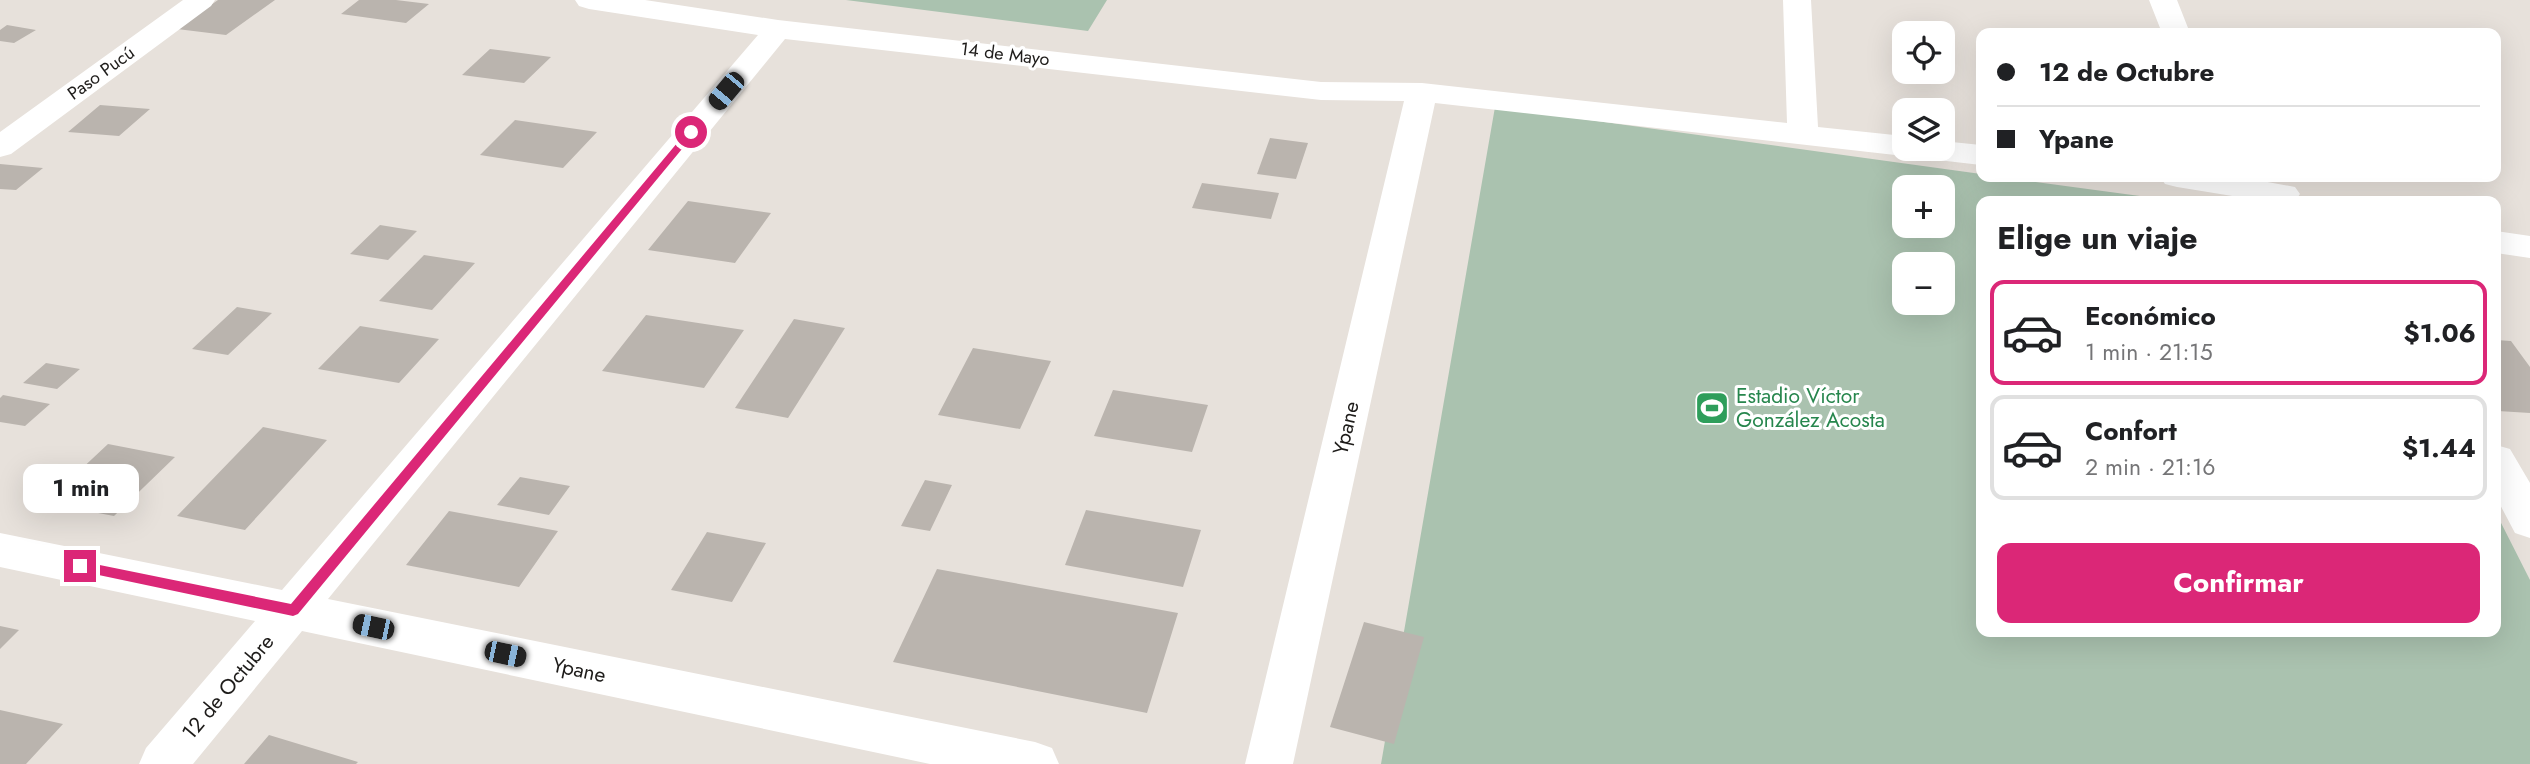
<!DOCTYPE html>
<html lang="es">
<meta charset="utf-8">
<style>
body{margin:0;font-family:Jost,sans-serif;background:#f2f2f2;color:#202124;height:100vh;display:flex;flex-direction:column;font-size:26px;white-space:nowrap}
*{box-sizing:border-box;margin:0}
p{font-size:23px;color:#757577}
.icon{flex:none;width:38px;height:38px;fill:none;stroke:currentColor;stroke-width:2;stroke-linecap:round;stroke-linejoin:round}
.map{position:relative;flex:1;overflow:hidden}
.sheet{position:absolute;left:1976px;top:196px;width:525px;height:441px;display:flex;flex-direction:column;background:#fff;border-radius:14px;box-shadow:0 7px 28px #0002}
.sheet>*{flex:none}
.top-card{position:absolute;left:1976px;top:28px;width:525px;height:154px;border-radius:14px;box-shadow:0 7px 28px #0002;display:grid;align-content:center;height:154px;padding:0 21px;background:#fff}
.tools{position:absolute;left:1892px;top:21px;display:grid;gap:14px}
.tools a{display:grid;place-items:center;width:63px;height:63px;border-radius:14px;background:#fff;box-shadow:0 7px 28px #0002;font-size:35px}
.end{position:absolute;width:32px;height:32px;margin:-16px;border:9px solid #db2777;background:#fff;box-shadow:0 0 0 4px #fff}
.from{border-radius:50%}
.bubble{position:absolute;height:49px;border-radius:14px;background:#fff;box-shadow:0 7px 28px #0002;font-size:23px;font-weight:700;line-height:49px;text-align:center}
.car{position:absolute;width:21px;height:42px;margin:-21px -10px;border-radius:9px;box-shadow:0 0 5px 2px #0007;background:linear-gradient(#222 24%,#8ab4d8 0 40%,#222 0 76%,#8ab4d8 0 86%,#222 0)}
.top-card b{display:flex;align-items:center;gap:24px;height:66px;font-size:26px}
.top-card b+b{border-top:2px solid #e0e0e0}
.top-card i{width:18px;height:18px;background:#202124}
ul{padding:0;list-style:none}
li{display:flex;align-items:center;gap:21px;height:105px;margin:0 14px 10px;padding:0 7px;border:4px solid #e0e0e0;border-radius:14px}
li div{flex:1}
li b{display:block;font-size:26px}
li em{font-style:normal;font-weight:700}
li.selected{border-color:#db2777}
li>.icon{width:63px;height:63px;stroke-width:1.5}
h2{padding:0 21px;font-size:32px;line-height:84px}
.action{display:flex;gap:14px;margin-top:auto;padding:14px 21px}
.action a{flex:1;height:80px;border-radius:14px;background:#db2777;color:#fff;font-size:28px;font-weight:700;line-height:80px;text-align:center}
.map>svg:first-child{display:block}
</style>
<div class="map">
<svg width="2530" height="764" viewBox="0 0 2530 764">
<rect width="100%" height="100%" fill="#e7e1db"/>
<!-- green -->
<path fill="#aac2af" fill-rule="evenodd" d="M846 0H1107L1088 31Z
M1495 107 1981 174V177H1999L2177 201H1981V632H2496V513L2530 580V764H1381ZM1904 187H1942V226H1904ZM1904 264H1942V303H1904Z"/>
<!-- building -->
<path fill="#bab4ae" d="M218 0H275L226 35 177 29Z
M359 0H396L429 4 406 23 341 14Z
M7 25 36 30 14 43 0 41V30Z
M490 49 551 57 524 83 462 75Z
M100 105 150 109 119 136 68 132Z
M515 120 597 132 563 168 480 155Z
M1270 138 1308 143 1296 179 1257 174Z
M0 164 43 168 16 190 0 189Z
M1202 183 1279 193 1271 219 1192 208Z
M688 201 771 213 735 263 648 250Z
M380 225 417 231 388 260 350 254Z
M424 255 475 263 432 310 379 301Z
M237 307 272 313 228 355 192 349Z
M646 315 744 330 704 388 602 371Z
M794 319 845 328 788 418 735 408Z
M360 326 439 339 399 383 318 369Z
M2496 340 2511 341 2530 367V413L2498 411 2496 407Z
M973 348 1051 361 1020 429 938 415Z
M46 363 80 369 57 389 23 383Z
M1113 390 1208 405 1192 452 1094 436Z
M3 395 50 404 25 426 0 422V398Z
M263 427 327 440 245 530 177 516Z
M108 444 175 457 114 516 45 503Z
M520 477 570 486 549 515 497 505Z
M925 480 952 485 930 531 901 526Z
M1086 510 1201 530 1183 587 1065 565Z
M449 511 558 531 519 587 406 565Z
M707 532 766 543 732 602 671 590Z
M937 569 1178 613 1147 713 893 662Z
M1364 622 1424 637 1394 744 1330 727Z
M0 626 19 630 0 649Z
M0 710 63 724 26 764H0Z
M269 735 358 762 356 764H244Z"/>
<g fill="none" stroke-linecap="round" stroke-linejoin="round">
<!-- street -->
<path fill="#fff" fill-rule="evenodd" d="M183 0H215L211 6 11 154 0 157V132Z
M575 0H645L778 20 1321 82 1422 83 1787 123 1783 0H1811L1818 127 1904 136V149H1942V141L1981 145V165L1929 159 1915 153 1904 156 1435 103 1293 764H1245L1404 101 1321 100 785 39 328 599 1035 742 1052 748 1059 764H930L302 631 193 764H139L146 748 255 621 0 567V533L282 590 758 35 589 9 579 6Z
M2149 0H2177L2190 33H2162Z
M2160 177H2240L2295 187 2300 194 2295 201H2263L2177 187 2165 184Z
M2496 231 2530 236V258L2496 253Z
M2496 445 2510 449 2530 483V538L2515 533 2496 497Z"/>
</g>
<!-- route -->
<path fill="#db2777" d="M688 130 696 132 298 614 293 616 75 570 74 566 80 561 291 604Z"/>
<!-- icons -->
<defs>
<g id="stadium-square" transform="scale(1.75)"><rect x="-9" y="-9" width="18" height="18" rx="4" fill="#2e9e5b" stroke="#fff"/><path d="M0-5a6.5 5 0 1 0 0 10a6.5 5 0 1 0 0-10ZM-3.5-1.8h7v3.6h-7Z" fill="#fff"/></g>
</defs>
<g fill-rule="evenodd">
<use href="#stadium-square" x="1712" y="408"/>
</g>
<g text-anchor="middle" stroke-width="6" stroke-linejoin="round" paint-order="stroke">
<!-- far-street labels -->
<g font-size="18" fill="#1e1c1a" stroke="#fff">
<text transform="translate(1005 54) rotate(7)" y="6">14 de Mayo</text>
<text transform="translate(101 73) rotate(-36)" y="6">Paso Pucú</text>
</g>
<!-- leisure labels -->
<g font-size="21" fill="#27864d" stroke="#fff" text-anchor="start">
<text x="1736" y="403">Estadio Víctor<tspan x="1736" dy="24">González Acosta</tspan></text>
</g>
<!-- street labels -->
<g font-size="21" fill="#1e1c1a" stroke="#fff">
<text transform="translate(1346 428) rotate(-77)" y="7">Ypane</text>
<text transform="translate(579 670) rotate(12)" y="7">Ypane</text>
<text transform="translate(228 687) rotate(-50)" y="7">12 de Octubre</text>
</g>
</g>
</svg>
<div class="tools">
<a><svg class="icon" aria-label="locate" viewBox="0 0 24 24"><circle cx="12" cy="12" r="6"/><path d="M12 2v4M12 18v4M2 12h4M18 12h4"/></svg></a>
<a><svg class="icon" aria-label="layers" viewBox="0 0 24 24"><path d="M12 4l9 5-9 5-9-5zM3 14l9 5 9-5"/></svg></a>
<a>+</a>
<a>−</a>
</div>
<i class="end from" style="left:691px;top:132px"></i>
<i class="end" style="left:80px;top:566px"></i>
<div class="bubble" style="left:23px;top:464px;width:116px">1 min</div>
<i class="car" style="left:726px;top:91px;rotate:220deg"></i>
<i class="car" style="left:373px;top:627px;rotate:282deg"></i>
<i class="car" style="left:505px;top:654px;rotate:102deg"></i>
<div class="top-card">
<b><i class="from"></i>12 de Octubre</b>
<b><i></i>Ypane</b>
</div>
<section class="sheet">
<h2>Elige un viaje</h2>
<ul>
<li class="selected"><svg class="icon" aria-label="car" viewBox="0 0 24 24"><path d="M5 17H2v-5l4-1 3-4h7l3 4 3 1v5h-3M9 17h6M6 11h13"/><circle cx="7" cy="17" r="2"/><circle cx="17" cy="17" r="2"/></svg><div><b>Económico</b><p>1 min · 21:15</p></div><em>$1.06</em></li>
<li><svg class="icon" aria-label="car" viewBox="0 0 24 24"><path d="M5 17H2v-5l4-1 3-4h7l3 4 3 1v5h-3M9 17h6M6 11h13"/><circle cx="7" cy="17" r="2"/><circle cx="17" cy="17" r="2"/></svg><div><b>Confort</b><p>2 min · 21:16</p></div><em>$1.44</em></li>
</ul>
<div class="action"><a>Confirmar</a></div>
</section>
</div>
